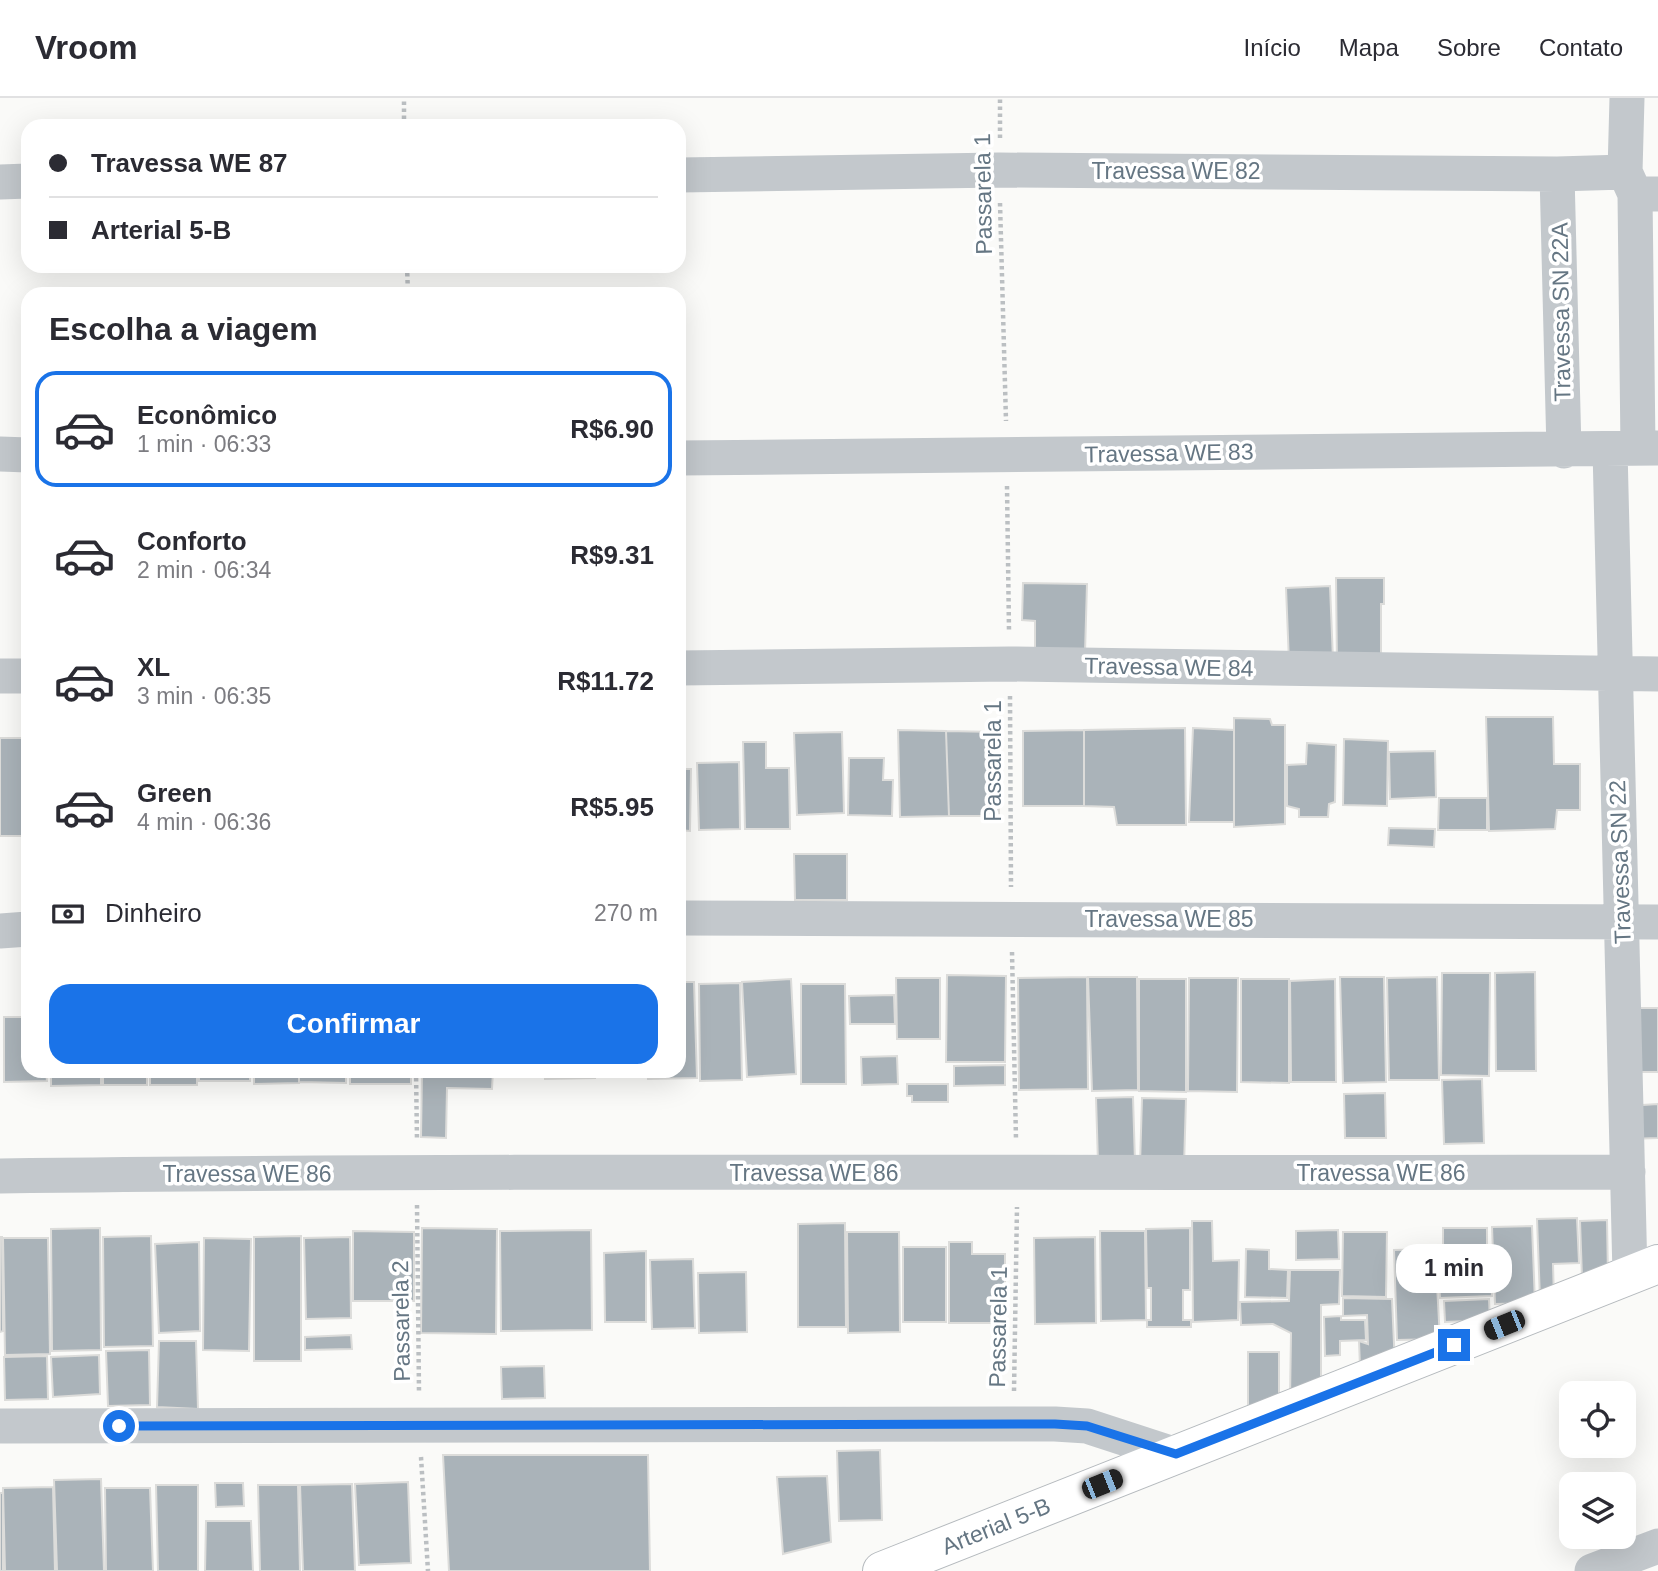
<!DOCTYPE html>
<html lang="pt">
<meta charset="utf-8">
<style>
body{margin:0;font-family:Helvetica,sans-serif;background:#f2f2f3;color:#2b2b33;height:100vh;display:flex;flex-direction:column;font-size:26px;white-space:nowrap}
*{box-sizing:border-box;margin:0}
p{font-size:23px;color:#7c7c81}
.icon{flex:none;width:38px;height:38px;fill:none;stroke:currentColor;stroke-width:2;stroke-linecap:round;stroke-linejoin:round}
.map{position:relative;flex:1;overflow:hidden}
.drawer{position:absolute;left:21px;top:189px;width:665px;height:791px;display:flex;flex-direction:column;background:#fff;border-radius:21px;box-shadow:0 7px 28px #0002}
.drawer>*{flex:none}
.hud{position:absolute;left:21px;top:21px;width:665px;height:154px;border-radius:21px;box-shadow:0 7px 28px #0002;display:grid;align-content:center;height:154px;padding:0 28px;background:#fff}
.buttons{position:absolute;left:1559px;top:1283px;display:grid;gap:14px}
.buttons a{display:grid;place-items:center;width:77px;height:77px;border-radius:14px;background:#fff;box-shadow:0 7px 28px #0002;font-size:35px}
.end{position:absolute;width:32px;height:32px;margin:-16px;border:9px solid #1a73e8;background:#fff;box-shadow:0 0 0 4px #fff}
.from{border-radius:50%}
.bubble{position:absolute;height:49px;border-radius:21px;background:#fff;box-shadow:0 7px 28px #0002;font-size:23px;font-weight:600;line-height:49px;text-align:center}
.car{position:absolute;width:21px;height:42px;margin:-21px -10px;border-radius:9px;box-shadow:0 0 5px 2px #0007;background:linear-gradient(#222 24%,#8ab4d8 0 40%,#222 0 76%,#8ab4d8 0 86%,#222 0)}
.hud b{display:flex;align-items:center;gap:24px;height:66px;font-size:26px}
.hud b+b{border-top:2px solid #e1e1e2}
.hud i{width:18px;height:18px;background:#2b2b33}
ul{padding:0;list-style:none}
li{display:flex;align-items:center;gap:21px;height:116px;margin:0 14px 10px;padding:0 14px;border:4px solid transparent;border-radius:21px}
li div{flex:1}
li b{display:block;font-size:26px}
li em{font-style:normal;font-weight:600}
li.active{border-color:#1a73e8}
li>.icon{width:63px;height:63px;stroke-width:1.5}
h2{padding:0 28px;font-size:32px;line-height:84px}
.pay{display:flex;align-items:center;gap:18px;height:77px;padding:0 28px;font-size:26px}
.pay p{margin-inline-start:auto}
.action{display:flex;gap:14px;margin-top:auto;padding:14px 28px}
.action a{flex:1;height:80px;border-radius:21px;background:#1a73e8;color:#fff;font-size:28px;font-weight:600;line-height:80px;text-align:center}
header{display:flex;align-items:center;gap:42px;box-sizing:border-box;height:98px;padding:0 35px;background:#fff;border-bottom:2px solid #e1e1e2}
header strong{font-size:33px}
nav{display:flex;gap:38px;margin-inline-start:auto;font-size:24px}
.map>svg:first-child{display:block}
</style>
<header>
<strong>Vroom</strong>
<nav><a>Início</a><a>Mapa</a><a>Sobre</a><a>Contato</a></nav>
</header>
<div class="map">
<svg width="1658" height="1473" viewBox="0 0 1658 1473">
<rect width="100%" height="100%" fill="#fafaf8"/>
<!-- building -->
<path fill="#aab3b9" stroke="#dcdcda" stroke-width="2" d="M1336 480H1384V506H1381V568L1337 569Z
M1023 485 1087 486 1085 555 1035 554V523L1022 522Z
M1330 488 1333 562 1289 564 1286 490Z
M1486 619H1553L1554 666H1580V712H1557L1555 731 1489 733Z
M1234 620 1270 621 1272 627H1285V726L1234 729Z
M1185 630 1186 727H1117L1114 709 1084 708V632Z
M1193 630 1234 632V724H1189Z
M898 632 946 633 949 718 900 719Z
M1084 632V708H1023V633Z
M946 633 997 634 999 718H949Z
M842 634 844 715 797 717 794 635Z
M0 640H28V738H0Z
M1344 641 1388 643 1387 708 1343 707Z
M743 644H766V670H789L790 731H745Z
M1307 645 1336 647 1335 704 1329 706 1328 719H1299V711L1287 708V667L1306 666Z
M1435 653 1436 699 1390 701 1389 654Z
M679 659H682L681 671H691L690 733 679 732Z
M849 660H884L883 682H893L892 718 848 717Z
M739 664 740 731 699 732 697 665Z
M1439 700H1487V732H1438Z
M1389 730 1435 731 1434 749 1388 747Z
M794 756H847V802H795Z
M1535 874 1536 973H1496L1495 875Z
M1442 875H1490L1489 978 1441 977Z
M947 877 1006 878 1005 964H946Z
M1087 879 1088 991 1019 992 1018 880Z
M1088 879H1137L1138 992 1092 993Z
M1340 879H1384L1386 984 1343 985Z
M1437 879 1439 982H1389L1387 880Z
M896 880H940V941H897Z
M1189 880H1238L1237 994 1188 993Z
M791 881 796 976 747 979 742 884Z
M1139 881H1186V994L1139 993Z
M1241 881H1289V985L1241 984Z
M1335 881 1336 984H1291L1290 883Z
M679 884H694L697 980 648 981V973H679Z
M740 885 742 982 700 983 699 886Z
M801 886H845L846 986H801Z
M894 897 895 926H850L849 898Z
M1639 910H1658V974H1639Z
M4 919H28V973H46L47 983 4 984Z
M897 958 898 986 862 987 861 959Z
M1005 967V987L954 988V968Z
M51 973H101V987L51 988Z
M103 973H147V987H103Z
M150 973H197V987H150Z
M199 973H250V983H199Z
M254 973H299V985L254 986Z
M299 973H346V985L299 984Z
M350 973H411V986H350Z
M422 973H493L492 991 447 990 446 1040 421 1039Z
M501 973H540V979H501Z
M545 973H595V980L545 981Z
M1482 981 1484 1045 1444 1046 1442 982Z
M907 986H948V1004H912V998H907Z
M1385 995 1386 1040H1345L1344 996Z
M1133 999 1135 1064 1098 1065 1096 1000Z
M1142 1000 1186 1001 1184 1068 1140 1067Z
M1658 1006V1040L1629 1041 1627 1008Z
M1577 1120 1579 1165 1553 1166 1554 1201H1540L1537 1121Z
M1607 1122 1608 1179 1582 1180 1580 1123Z
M1192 1123H1212L1213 1163 1239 1162 1238 1222 1193 1224Z
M845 1125 846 1229H798V1126Z
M1532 1128 1535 1205 1495 1206 1492 1129Z
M100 1130 101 1252 52 1253 51 1131Z
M422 1130 497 1131 496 1236 421 1235Z
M1190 1130V1192H1183V1222H1191V1229H1147V1222H1151V1190H1147L1146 1131Z
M1443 1130H1487V1155L1443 1156Z
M591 1132 592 1232 501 1233 500 1133Z
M1338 1132 1339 1161 1296 1162V1133Z
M353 1133 414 1134V1203H353Z
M1100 1133H1145L1146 1222 1101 1223Z
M847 1134H899L900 1234 848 1235Z
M1343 1134H1387L1386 1199 1342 1198Z
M151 1138 153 1248 104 1249 103 1139Z
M301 1138V1263H254V1139Z
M0 1139H2L3 1233 0 1234Z
M350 1139 351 1220 306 1221 304 1140Z
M1095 1139 1096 1225 1035 1226 1034 1140Z
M3 1140H48L50 1256 5 1257Z
M204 1140 251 1141 249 1253 203 1252Z
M199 1144 200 1233 159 1235 155 1146Z
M949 1144H972V1156H1005V1225H949Z
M903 1149H946V1224H903Z
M1246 1151 1269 1152V1171L1288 1172 1287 1200 1245 1199Z
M1435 1151 1440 1241 1397 1242 1394 1152Z
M646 1153V1224H605L604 1155Z
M693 1161 695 1230 652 1231 650 1162Z
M1491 1165 1492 1198 1440 1200 1438 1168Z
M1290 1172H1340L1339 1206 1321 1207V1293L1290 1301 1291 1235 1273 1226 1241 1227 1240 1204 1289 1203Z
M746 1174 747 1234 699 1235 698 1175Z
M1343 1200 1392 1201 1395 1268 1360 1269 1359 1243 1368 1246 1367 1217 1343 1218Z
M1489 1201 1490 1222 1445 1224 1444 1203Z
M1341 1218V1222H1365L1366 1242 1340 1243V1257L1325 1258 1324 1219Z
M351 1237 352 1251 305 1252V1239Z
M159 1243H196L198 1311 157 1309Z
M149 1252 150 1307 108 1308 106 1253Z
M1248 1254H1279V1304L1248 1312Z
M99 1257 100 1296 53 1299 51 1259Z
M47 1258 48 1301 5 1302 4 1259Z
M544 1268 545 1300 502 1301 501 1269Z
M880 1352 882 1422 839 1423 837 1353Z
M443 1357H648L650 1473H449Z
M827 1378 831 1444 783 1456 777 1379Z
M101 1381 104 1473H57L54 1382Z
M408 1384 411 1465 359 1467 355 1386Z
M215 1385H243L244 1408 216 1409Z
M352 1386 355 1473H303L300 1387Z
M156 1387H198V1473H158Z
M258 1387H298L300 1473H260Z
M53 1389 55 1473H5L3 1390Z
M105 1390H150L153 1473H106Z
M0 1395H3V1473H0Z
M206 1423H251L253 1473H205Z"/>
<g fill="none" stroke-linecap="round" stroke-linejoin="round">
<!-- major casing -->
<g stroke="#b5babe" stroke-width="40">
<path id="major" d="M882 1473 1658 1166"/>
</g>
<!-- path -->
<path stroke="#bbbfc2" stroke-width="4.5" stroke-dasharray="3.5 3.5" stroke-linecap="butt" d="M404 28V0
M1000 40V0
M1000 105 1006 323
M407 168 408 196
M1007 388 1009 533
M1010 598 1011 789
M1012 854 1016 1041
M416 973 417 1042
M417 1107 419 1294
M1014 1293 1017 1109
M421 1359 428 1473"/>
<!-- minor -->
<path stroke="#c3c8cc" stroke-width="35" d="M1625 74 1627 0
M1557 76 1564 353
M679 77 999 72 1557 76 1625 74 1635 96H1658
M0 84 28 83
M1635 96 1638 350
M1610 351 1630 1177
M0 356 28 357
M679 360 1658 350
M679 570 1010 566 1658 576
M0 578H28
M679 820 1658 824
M0 833 28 831
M0 1078C543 1071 1085 1076 1628 1074
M0 1328 1055 1326 1087 1328 1176 1357
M1592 1473 1658 1448"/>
<!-- major -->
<use href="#major" stroke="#fff" stroke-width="38"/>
</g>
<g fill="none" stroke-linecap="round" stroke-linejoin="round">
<!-- route -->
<path stroke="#1a73e8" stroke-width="9" d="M119 1328 1055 1326 1087 1328 1176 1356 1454 1247"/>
</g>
<g text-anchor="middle" stroke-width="7" stroke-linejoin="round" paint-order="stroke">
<!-- street labels -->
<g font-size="23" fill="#657683" stroke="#fff">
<text x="1176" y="81">Travessa WE 82</text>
<text transform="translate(983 96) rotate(-91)" y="8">Passarela 1</text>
<text transform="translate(1561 214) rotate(-91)" y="8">Travessa SN 22A</text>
<text transform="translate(1169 355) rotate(-1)" y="8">Travessa WE 83</text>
<text transform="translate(1169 569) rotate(1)" y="8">Travessa WE 84</text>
<text transform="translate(993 663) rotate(-90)" y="8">Passarela 1</text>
<text transform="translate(1620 764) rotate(-92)" y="8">Travessa SN 22</text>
<text x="1169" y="829">Travessa WE 85</text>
<text x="814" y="1083">Travessa WE 86</text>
<text x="1381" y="1083">Travessa WE 86</text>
<text x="247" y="1084">Travessa WE 86</text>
<text transform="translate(401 1223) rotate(-91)" y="8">Passarela 2</text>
<text transform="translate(998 1229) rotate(-89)" y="8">Passarela 1</text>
<text transform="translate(996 1428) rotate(-22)" y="8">Arterial 5-B</text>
</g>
</g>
</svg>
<div class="buttons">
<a><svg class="icon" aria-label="locate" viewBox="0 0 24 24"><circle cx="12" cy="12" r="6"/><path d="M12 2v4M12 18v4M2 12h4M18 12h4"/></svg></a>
<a><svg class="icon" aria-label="layers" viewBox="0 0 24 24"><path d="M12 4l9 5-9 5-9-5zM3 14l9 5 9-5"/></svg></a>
</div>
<i class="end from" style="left:119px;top:1328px"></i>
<i class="end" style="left:1454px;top:1247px"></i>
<div class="bubble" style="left:1396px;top:1146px;width:116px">1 min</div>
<i class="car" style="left:1504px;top:1227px;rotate:248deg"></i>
<i class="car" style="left:1102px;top:1386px;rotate:68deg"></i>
<div class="hud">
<b><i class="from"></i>Travessa WE 87</b>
<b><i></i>Arterial 5-B</b>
</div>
<section class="drawer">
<h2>Escolha a viagem</h2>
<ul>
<li class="active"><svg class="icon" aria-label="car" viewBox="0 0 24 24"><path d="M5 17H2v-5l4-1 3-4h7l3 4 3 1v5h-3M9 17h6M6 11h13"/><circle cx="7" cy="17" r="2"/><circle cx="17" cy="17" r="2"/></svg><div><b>Econômico</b><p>1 min · 06:33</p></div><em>R$6.90</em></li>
<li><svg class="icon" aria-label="car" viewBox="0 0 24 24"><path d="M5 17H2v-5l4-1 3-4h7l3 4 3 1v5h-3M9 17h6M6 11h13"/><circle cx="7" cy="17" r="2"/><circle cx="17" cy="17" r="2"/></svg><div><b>Conforto</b><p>2 min · 06:34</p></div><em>R$9.31</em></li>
<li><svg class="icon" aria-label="car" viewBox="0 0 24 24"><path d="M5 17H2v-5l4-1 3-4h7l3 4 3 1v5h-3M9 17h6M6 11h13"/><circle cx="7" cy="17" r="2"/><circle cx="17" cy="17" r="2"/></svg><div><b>XL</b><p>3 min · 06:35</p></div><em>R$11.72</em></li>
<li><svg class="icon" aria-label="car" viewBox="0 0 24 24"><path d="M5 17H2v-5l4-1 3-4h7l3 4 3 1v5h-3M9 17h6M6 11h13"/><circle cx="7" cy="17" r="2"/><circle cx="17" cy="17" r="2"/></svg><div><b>Green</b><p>4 min · 06:36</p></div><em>R$5.95</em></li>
</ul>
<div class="pay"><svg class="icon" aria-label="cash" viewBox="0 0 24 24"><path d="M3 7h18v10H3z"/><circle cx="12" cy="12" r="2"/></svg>Dinheiro<p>270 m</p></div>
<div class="action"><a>Confirmar</a></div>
</section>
</div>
